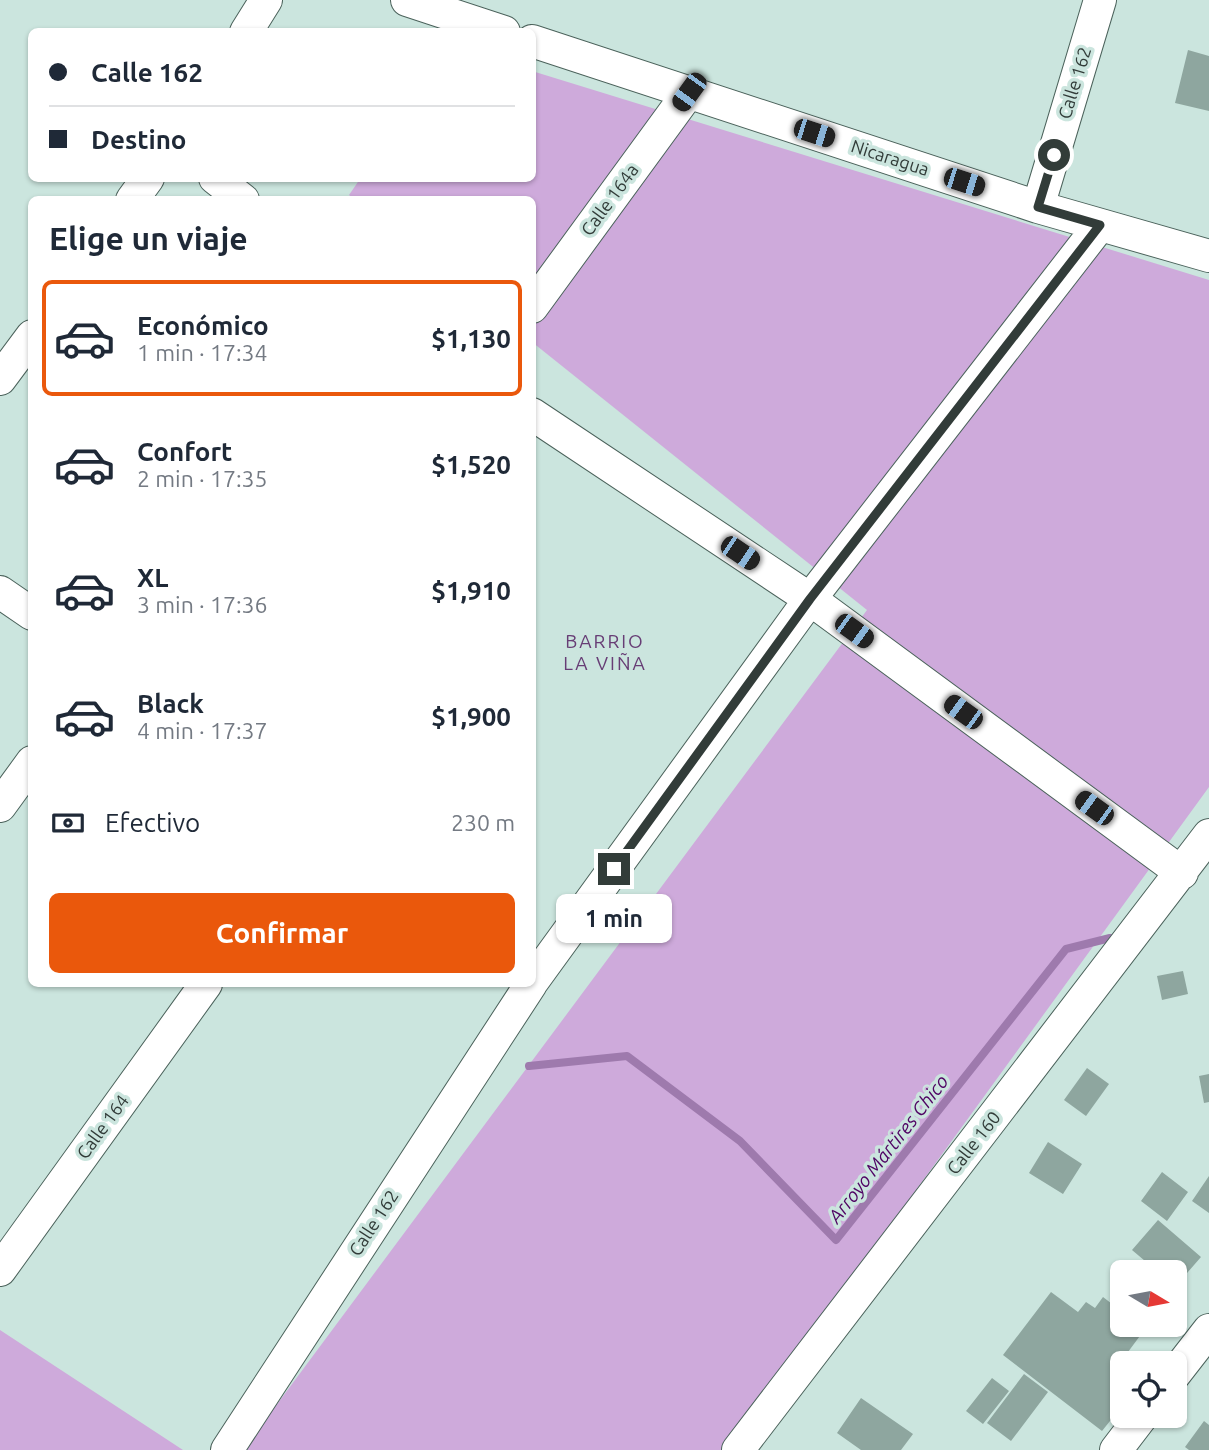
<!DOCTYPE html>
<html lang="es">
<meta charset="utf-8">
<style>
body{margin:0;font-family:Ubuntu,sans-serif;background:#f2f2f3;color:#1f2937;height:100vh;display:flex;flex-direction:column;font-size:26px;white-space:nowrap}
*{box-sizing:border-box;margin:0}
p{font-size:23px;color:#747a83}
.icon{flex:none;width:38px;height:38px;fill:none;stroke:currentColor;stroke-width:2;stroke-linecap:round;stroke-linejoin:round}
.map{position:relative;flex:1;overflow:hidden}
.panel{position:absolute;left:28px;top:196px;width:508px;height:791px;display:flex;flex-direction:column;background:#fff;border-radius:10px;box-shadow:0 2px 5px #0004}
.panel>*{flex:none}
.top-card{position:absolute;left:28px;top:28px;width:508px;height:154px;border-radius:10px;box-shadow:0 2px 5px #0004;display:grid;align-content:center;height:154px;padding:0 21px;background:#fff}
.needle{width:46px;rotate:100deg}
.buttons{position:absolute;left:1110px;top:1260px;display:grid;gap:14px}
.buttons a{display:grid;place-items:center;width:77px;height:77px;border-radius:10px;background:#fff;box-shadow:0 2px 5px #0004;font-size:35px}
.end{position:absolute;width:32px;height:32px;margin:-16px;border:9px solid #323c39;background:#fff;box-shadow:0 0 0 4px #fff}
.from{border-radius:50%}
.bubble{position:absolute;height:49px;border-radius:10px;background:#fff;box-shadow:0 2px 5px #0004;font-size:23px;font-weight:700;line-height:49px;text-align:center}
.car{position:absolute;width:21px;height:42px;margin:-21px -10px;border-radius:9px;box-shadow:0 0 5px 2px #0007;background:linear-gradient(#222 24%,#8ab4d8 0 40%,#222 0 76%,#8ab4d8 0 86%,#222 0)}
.top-card b{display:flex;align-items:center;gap:24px;height:66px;font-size:26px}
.top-card b+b{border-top:2px solid #e0e1e3}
.top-card i{width:18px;height:18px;background:#1f2937}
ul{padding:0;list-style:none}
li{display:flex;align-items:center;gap:21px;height:116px;margin:0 14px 10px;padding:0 7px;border:4px solid transparent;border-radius:10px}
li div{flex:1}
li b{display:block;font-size:26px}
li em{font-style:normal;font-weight:700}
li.selected{border-color:#ea580c}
li>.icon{width:63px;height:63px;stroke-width:1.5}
h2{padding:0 21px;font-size:32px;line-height:84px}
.pay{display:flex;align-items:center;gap:18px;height:77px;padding:0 21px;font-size:26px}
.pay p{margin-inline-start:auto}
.action{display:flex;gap:14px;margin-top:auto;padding:14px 21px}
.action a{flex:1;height:80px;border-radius:10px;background:#ea580c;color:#fff;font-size:28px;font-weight:700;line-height:80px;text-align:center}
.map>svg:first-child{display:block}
</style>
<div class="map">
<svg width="1209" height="1450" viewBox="0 0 1209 1450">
<rect width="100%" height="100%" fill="#cbe5de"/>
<!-- green -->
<path fill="#ceaadb" d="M532 71 1209 280V787L727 1450H243L867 610 532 342V200L354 199 349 195 360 179 532 178Z
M0 1330 183 1450H0Z"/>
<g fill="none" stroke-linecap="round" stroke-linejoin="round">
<!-- stream -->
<path stroke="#9e7aad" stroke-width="8" d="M529 1066 627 1056 740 1141 836 1240 1066 949 1110 938"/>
</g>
<!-- building -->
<path fill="#8ea69f" d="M1188 50 1209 56V111L1175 103Z
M1183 971 1188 994 1162 1000 1157 976Z
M1087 1068 1109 1084 1086 1116 1064 1100Z
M1209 1074V1102L1204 1103 1199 1076Z
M1048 1142 1082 1164 1063 1194 1029 1173Z
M1162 1172 1188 1192 1167 1221 1141 1201Z
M1209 1176V1213L1192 1201Z
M1158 1220 1201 1257 1174 1288V1272H1158L1132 1250Z
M1051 1292 1078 1312 1086 1302 1095 1308 1103 1297 1116 1307 1122 1299V1325H1148L1128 1352 1142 1363H1122V1406L1102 1431 1003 1355Z
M1024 1374 1048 1392 1011 1441 987 1423Z
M992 1378 1009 1391 983 1424 966 1411Z
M861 1398 913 1434 901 1450H861L837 1433Z
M1204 1421 1209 1425V1450H1189L1185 1447Z"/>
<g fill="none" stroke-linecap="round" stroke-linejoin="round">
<!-- minor casing -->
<g stroke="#4b625b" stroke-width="34">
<path id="minor" d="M407 0 504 32
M246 32 266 0
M532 41 1038 207 1209 256
M215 178 243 200
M132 200 148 178
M1038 207 1100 0
M1100 225 810 599 1182 873
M532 307 689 92
M0 379 32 336
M532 414 810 599 532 982
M0 592 32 614
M0 806 32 762
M0 1270 206 984
M1174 1375 1209 1330
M227 1450 531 984
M738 1450 1209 835
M1116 1450 1142 1416"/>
</g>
<!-- minor -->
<use href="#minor" stroke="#fff" stroke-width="32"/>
</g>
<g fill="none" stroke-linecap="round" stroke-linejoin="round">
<!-- route -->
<path stroke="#323c39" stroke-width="9" d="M614 869 810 599 1100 225 1038 207 1054 155"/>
</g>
<g text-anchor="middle" stroke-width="7" stroke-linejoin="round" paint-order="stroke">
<!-- street labels -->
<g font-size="18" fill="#323c39" stroke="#cbe5de">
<text transform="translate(1075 83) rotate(-73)" y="6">Calle 162</text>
<text transform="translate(890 158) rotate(18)" y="6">Nicaragua</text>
<text transform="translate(610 200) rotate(-54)" y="6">Calle 164a</text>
<text transform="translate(103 1127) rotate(-54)" y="6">Calle 164</text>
<text transform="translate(974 1143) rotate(-52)" y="6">Calle 160</text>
<text transform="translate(374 1223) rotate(-57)" y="6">Calle 162</text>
</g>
<!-- neighbourhood labels -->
<g font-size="19" letter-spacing="2" fill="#673d75" stroke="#cbe5de">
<text x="605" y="648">BARRIO<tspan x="605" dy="22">LA VIÑA</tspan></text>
</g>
<!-- water labels -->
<g font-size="19" font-style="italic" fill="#4f0363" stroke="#cbe5de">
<text transform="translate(888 1149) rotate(-52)" y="7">Arroyo Mártires Chico</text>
</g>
</g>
</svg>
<div class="buttons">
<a><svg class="needle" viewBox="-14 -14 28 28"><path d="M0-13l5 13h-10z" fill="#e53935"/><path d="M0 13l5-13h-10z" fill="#747a83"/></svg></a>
<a><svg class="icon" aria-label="locate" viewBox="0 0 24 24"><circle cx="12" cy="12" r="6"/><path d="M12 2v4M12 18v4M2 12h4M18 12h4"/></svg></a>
</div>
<i class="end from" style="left:1054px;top:155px"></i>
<i class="end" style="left:614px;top:869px"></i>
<div class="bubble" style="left:556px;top:894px;width:116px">1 min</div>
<i class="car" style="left:689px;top:92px;rotate:216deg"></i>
<i class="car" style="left:814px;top:133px;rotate:108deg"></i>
<i class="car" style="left:964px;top:182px;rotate:108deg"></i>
<i class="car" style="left:740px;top:553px;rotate:124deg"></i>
<i class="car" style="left:854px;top:631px;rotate:126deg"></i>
<i class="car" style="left:963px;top:712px;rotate:306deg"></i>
<i class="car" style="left:1094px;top:808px;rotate:306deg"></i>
<div class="top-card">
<b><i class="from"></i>Calle 162</b>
<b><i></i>Destino</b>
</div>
<section class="panel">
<h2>Elige un viaje</h2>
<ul>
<li class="selected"><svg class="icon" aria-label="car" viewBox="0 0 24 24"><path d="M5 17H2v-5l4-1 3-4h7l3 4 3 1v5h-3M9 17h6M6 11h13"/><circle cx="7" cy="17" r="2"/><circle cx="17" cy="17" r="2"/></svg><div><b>Económico</b><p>1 min · 17:34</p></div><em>$1,130</em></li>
<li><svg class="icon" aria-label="car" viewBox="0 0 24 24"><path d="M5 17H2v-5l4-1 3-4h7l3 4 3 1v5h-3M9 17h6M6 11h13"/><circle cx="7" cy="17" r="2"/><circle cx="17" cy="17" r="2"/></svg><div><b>Confort</b><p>2 min · 17:35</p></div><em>$1,520</em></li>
<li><svg class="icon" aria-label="car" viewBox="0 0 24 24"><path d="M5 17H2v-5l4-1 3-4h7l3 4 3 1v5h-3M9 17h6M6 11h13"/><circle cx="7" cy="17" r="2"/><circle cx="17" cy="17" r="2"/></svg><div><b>XL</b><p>3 min · 17:36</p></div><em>$1,910</em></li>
<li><svg class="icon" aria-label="car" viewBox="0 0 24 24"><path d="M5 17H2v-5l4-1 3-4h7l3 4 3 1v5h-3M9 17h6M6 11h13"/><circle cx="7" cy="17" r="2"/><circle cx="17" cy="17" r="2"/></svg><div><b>Black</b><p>4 min · 17:37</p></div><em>$1,900</em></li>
</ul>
<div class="pay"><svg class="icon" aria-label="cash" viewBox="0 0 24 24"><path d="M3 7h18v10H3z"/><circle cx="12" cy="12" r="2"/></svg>Efectivo<p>230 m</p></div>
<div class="action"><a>Confirmar</a></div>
</section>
</div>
